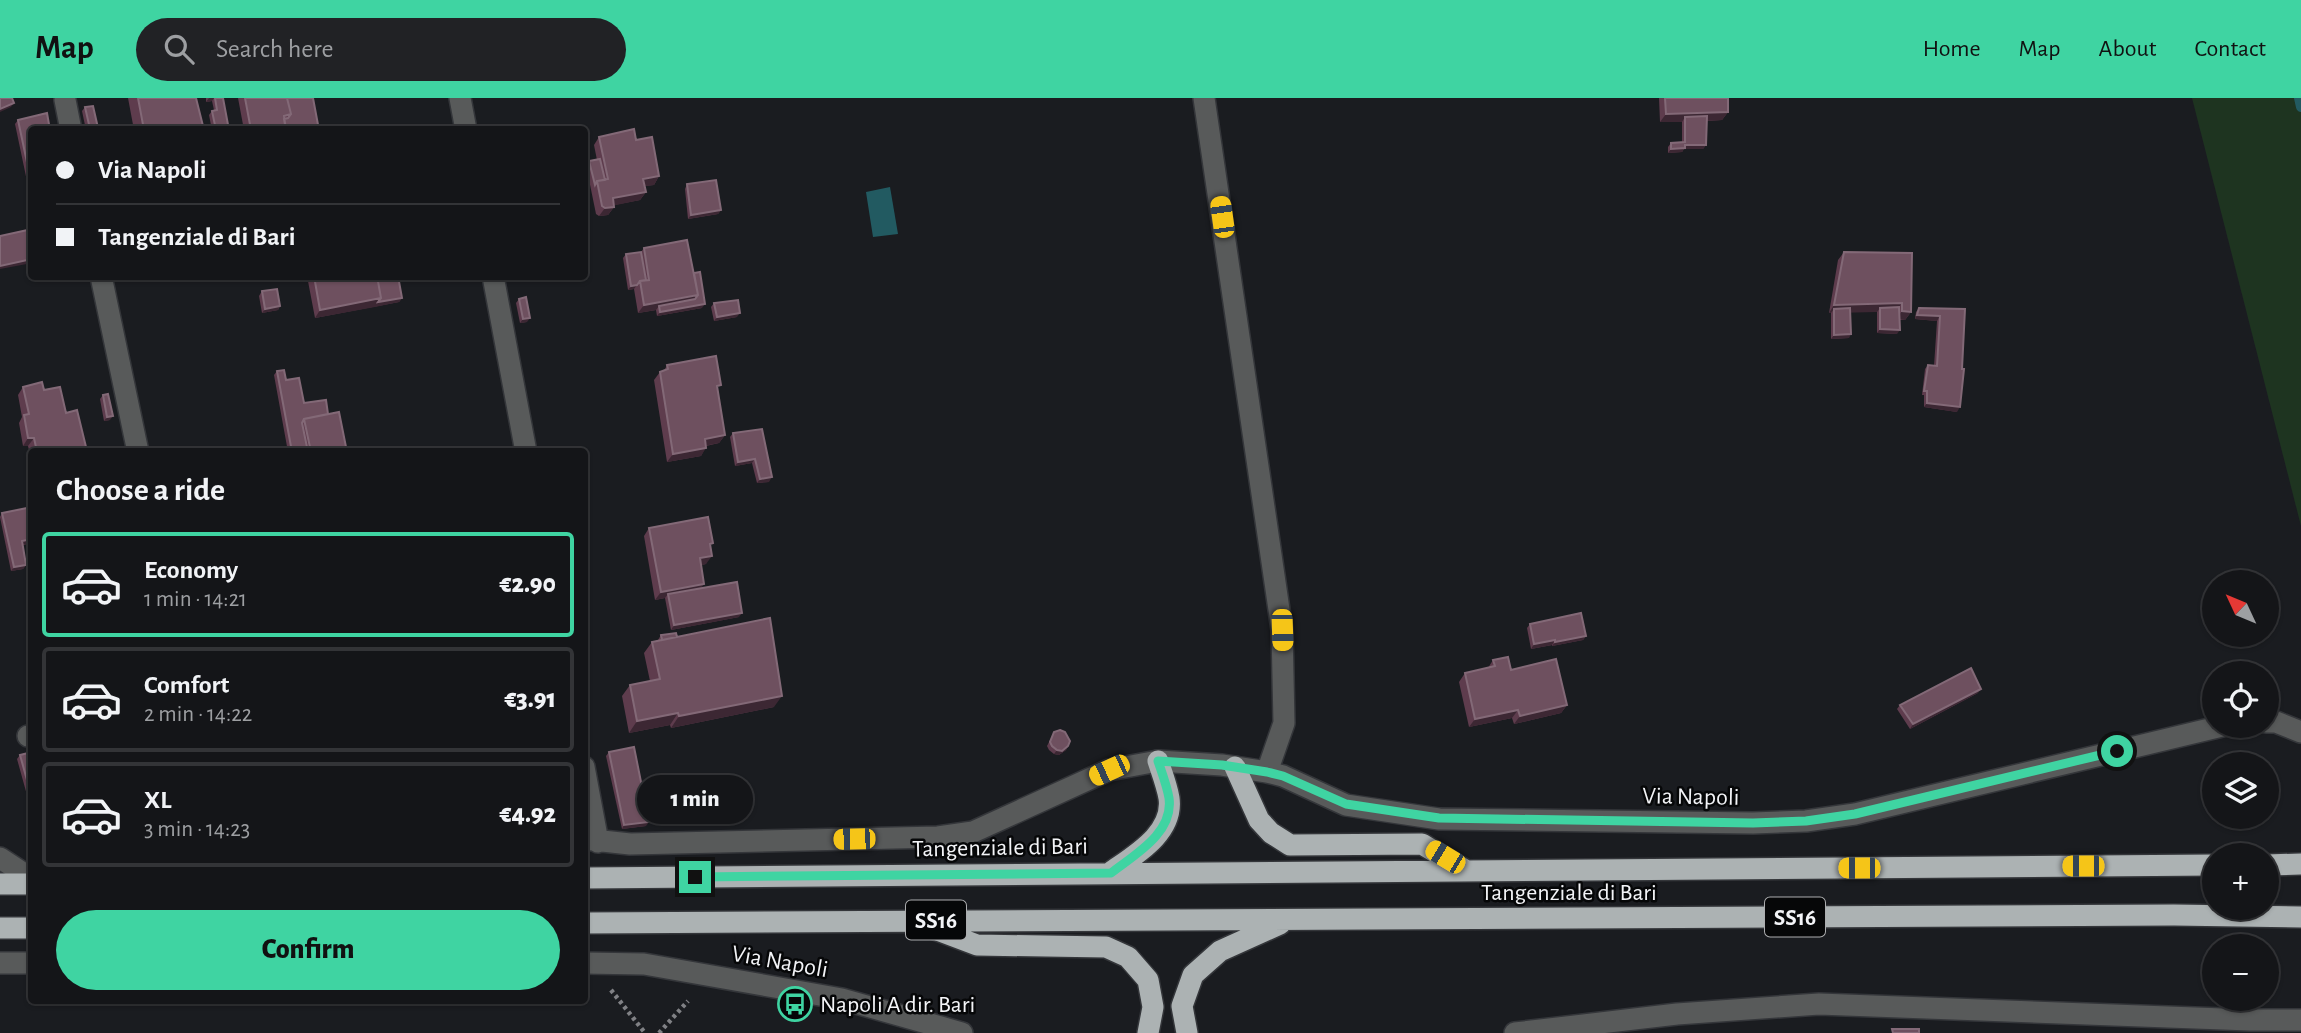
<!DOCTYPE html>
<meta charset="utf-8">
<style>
body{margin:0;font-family:"Alegreya Sans",sans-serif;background:#212225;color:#f1f3f6;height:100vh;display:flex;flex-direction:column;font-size:26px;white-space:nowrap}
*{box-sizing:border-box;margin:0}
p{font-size:23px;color:#9d9fa2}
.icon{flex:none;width:38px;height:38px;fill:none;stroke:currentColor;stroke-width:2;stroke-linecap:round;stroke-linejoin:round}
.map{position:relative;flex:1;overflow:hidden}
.drawer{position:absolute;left:28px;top:350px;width:560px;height:556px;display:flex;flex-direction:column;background:#141518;border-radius:7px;box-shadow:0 2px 5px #0004,0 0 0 2px #333437}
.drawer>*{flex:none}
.hud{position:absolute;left:28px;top:28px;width:560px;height:154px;border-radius:7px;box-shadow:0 2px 5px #0004,0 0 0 2px #333437;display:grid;align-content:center;height:154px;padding:0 28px;background:#141518}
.needle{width:46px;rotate:314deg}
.controls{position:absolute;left:2202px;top:472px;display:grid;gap:14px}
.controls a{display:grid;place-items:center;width:77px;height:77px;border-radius:50%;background:#141518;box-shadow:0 2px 5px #0004,0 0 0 2px #333437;font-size:35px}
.end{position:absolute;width:32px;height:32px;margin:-16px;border:9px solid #3fd4a2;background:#111;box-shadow:0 0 0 4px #111}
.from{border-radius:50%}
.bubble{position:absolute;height:49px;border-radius:24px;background:#141518;box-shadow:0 2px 5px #0004,0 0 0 2px #333437;font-size:23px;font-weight:800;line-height:49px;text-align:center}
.car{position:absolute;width:21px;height:42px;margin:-21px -10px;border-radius:9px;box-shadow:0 0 5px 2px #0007;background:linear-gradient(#f5c518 24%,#345 0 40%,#f5c518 0 76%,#345 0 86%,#f5c518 0)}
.hud b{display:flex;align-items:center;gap:24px;height:66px;font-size:26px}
.hud b+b{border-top:2px solid #333437}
.hud i{width:18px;height:18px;background:#f1f3f6}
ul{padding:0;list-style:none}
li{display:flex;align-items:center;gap:21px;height:105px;margin:0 14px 10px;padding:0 14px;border:4px solid #333437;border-radius:7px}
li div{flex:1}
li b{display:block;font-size:26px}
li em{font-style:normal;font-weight:800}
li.current{border-color:#3fd4a2}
li>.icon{width:63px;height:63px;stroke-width:1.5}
h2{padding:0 28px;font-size:32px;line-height:84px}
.primary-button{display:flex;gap:14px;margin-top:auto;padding:14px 28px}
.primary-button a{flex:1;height:80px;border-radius:42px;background:#3fd4a2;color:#111;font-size:28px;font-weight:800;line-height:80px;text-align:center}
header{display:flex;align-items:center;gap:42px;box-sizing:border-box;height:98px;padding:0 35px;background:#3fd4a2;color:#111}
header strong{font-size:33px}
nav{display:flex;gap:38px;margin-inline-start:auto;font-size:24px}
.search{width:490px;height:63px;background:#212225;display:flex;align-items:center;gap:18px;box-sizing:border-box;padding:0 24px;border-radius:38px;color:#9d9fa2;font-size:26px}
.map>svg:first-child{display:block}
</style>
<header>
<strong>Map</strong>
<div class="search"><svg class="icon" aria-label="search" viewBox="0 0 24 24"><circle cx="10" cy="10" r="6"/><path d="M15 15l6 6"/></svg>Search here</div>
<nav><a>Home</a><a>Map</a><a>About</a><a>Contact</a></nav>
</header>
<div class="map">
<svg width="2301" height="935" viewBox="0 0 2301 935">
<rect width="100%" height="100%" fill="#1a1c20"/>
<!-- green -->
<path fill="#1e3420" d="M2192 0H2301V428Z"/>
<!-- water -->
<path fill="#225a61" d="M890 89 898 136 873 139 866 94Z"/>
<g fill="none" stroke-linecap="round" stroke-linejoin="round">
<!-- stream -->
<path stroke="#225a61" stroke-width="10" d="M2299 0 2301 9"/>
<!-- minor casing -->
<g stroke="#34363a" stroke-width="24">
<path id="minor" d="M460 0 466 32
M1204 0 1282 532 1284 625 1267 674
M65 2 71 32
M101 178 138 354
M493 178 526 354
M2266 624H2276L2301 634
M28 638H32
M584 669 598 744
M584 741 630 746 938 739 973 734 1109 672 1158 663 1222 667 1267 674 1283 678 1346 707 1439 721 1753 725 1806 723 1855 716 2222 628
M0 760 32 781
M0 865H32
M584 865 644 866 842 901 962 935
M1515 935 1677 916 1819 906 2250 922H2301"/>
</g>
<!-- highway casing -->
<g stroke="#34363a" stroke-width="24">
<path id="highway" d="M1235 669 1259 722 1271 735 1290 747 1422 746 1465 772
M2266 767 2301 766
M1111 774C1135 757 1174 735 1169 700 1167 688 1162 675 1158 663
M584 780 2214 767
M0 786H32
M584 825 2174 817 2301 819
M924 827 977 847 1106 849 1128 859 1148 882 1153 909 1148 935
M0 830H32
M1187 935 1182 908 1193 877 1220 853 1280 826"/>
</g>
<!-- path -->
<path stroke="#808185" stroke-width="4.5" stroke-dasharray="3.5 3.5" stroke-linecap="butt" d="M611 892 645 935
M659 935 688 903"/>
<!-- minor -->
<use href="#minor" stroke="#585a5a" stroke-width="21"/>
<!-- highway -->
<use href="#highway" stroke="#acb2b3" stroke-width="21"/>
</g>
<!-- wall -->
<path fill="#5e3c4d" d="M128 0H196L204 32H134Z
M206 0H223L229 32H212L209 17 212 13 214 12 212 3 206 4Z
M238 0H313L319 32H244Z
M1659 0H1728V14L1722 22 1707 23 1706 47 1703 51H1684L1682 54 1668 55V49L1671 45 1682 44V24H1660Z
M85 9 98 30 96 32H86L82 13Z
M18 22 32 32V107L15 26Z
M599 39 636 42 659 78 654 87 644 88 646 94 640 102 614 107V109L608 117 599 118 596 116 586 67 589 63 597 62 594 47Z
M687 86 721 112 718 116 688 121 685 91Z
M644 150 694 175 702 210 657 218 656 212 638 215 634 191 628 192 623 160 626 156 641 154Z
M1844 154 1911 214 1905 222H1899L1897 236 1877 235V214H1851L1849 240 1831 241V215H1829L1838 162Z
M307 178H398L402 200 399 204 315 220Z
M262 193 280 208 278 212 262 215 259 198Z
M519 201 527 224 520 225 516 205Z
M714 205 737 219 714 223 711 209Z
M1919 210 1965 211 1957 314 1924 309V297H1922L1925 271 1928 267 1934 268 1937 223 1915 221 1916 214Z
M667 267 717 292 725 337 719 345 706 348 701 358 667 364 654 282 660 274 664 273Z
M277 273 286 282 304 305 328 316 347 354H288L274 277Z
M23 289 44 292 66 315 86 354H32V364L28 348H23L19 325 22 319 18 297Z
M103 297 110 322 104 323 100 301Z
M762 331 769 384 757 385 752 365 735 368 730 339 733 335Z
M32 409V445L23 447 26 467 23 471 11 473 0 419 2 415Z
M649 430 710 449 706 466 701 467V490L739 519 671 532 665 500 655 502 644 438Z
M1530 526 1586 538 1583 542 1552 548V547L1531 551 1527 530Z
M661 537 677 539 774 609 671 630 670 627 629 635 622 598 630 587 650 583 644 555 652 544 658 542Z
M1493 562 1511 572 1567 607 1561 615 1514 626 1512 620 1469 629 1459 584 1465 575 1488 570Z
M1978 595 1910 631 1897 611 1900 607Z
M1054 634 1068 648 1066 652 1059 657 1054 656 1049 652 1047 648Z
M32 654V715L17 661 20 657Z
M609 654 646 728 622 731 606 658Z"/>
<!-- shaded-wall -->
<path fill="#3c2733" d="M209 0H214L212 3 206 4Z
M14 5 11 9 0 14V11Z
M1728 14 1722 22 1685 24V19L1682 24H1660L1666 16Z
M1685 47H1706L1703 51H1684L1682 54 1668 55 1671 51Z
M659 78 654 87 637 89 643 81Z
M646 94 640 102 607 109 613 100Z
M614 109 608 117 599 118 605 110Z
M721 112 718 116 688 121 691 117Z
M32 161V165L0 171V168Z
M637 187 634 191 628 192 631 188Z
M698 197 692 205 659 208 656 212 638 215 644 207Z
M381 200 375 209 315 220 320 212Z
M402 200 399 204 375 209 378 204Z
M1902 205 1896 213 1880 210 1877 214 1834 215V211L1831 215H1829L1834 207Z
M705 206 702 210 657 218 660 214Z
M280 208 278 212 262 215 265 211Z
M1902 213 1911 214 1905 222 1896 221Z
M740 215 737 219 714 223 717 219Z
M1917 217 1940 218 1937 223 1915 221Z
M530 220 527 224 520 225 523 221Z
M1880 231 1900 232 1897 236 1877 235Z
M1851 236 1849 240 1831 241 1834 237Z
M1927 305 1960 309 1957 314 1924 309Z
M113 318 110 322 104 323 107 319Z
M725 337 719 345 699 349 705 341Z
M28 340H34L28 348H23Z
M706 350 701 358 667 364 673 356Z
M755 361 752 365 735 368 738 364Z
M772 379 769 384 757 385 760 381Z
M32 441V445L19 447 22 443Z
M712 458 706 466 694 469 700 460Z
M26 467 23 471 11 473 14 469Z
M704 486 699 494 668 496 665 500 655 502 661 494Z
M742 515 739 519 671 532 674 527Z
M1586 538 1583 542 1552 548 1555 544Z
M1555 542 1552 547 1531 551 1534 546Z
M1981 591 1978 595 1910 631 1913 626Z
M782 598 774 609 671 630 679 618Z
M1567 607 1561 615 1514 626 1520 618Z
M1518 612 1512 620 1469 629 1475 621Z
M678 615 670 627 629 635 637 623Z
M1068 648 1066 652 1059 657 1054 656 1057 652Z
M649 724 646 728 622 731 624 727Z
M46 903 52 904 49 908 44 907Z"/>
<!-- building -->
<path fill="#6e505f" stroke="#836977" stroke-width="2" d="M0 0H12L14 5 0 11Z
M138 0H196L204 32H144Z
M215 0H223L229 32H216L212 13 217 12Z
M245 0H287L291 16 284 18 286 32H251Z
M287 0H313L319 32H286L284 21 288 20 291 16Z
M1665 0H1728V14L1666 16Z
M93 8 98 30 90 31 85 9Z
M47 15 50 32H32V88L18 22Z
M1707 18 1706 47H1685V50L1671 51V45L1685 44V19Z
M634 31 636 42 652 39 659 78 643 81 646 94 613 100 614 109 605 110 602 108 597 83 608 81 599 39Z
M600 61 605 82 597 83 595 87 589 63Z
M716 82 721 112 691 117 687 86Z
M32 131V161L0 168V138Z
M687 142 698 197 644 207 640 183 649 182 644 150Z
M641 154 646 182 640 183 637 187 631 188 626 156Z
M1844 154 1912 155 1911 214 1902 213V205L1834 207Z
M700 174 705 206 660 214 659 208 695 201 698 197 694 175Z
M314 178H377L381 200 320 212Z
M377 178H398L402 200 378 204 381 200Z
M277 191 280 208 265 211 262 193Z
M526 199 530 220 523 221 519 201Z
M738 202 740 215 717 219 714 205Z
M1899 209 1900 232 1880 231V210Z
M1850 210 1851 236 1834 237V211Z
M1919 210 1965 211 1962 271H1964L1960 309 1927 305V293H1924L1928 267 1937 268 1940 218 1917 217Z
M716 258 721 287 717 288 725 337 705 341 706 350 673 356 660 274 668 271 667 267Z
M284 272 286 282 299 280 304 305 326 302 328 316 304 321 302 325 308 354H292L277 273Z
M42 284 44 292 60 289 66 315 77 312 87 353 37 354 34 340H28L24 317 29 316 23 289Z
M108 296 113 318 107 319 103 297Z
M339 314 347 354H311L304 321Z
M762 331 772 379 760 381 755 361 738 364 733 335Z
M32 409V441L22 443 26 467 14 469 2 415Z
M708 419 713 445 710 446 712 458 700 460 704 486 661 494 649 430Z
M737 484 742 515 674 527 668 496Z
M1581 515 1586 538 1555 544V542L1534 546 1530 526Z
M770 520 782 598 679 618 678 615 637 623 630 587 660 581 652 544Z
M676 535 677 539 662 542 661 537Z
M1508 559 1511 572 1556 561 1567 607 1520 618 1518 612 1475 621 1465 575 1495 568 1493 562Z
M1971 570 1981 591 1913 626 1900 607Z
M1060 632 1065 634 1070 643 1068 648 1062 653 1057 652 1052 648 1050 644 1054 634Z
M634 649 649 724 624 727 609 654Z
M32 654V700L20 657Z
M1892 931H1919V935H1893Z"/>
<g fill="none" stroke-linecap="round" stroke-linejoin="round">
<!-- route -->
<path stroke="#3fd4a2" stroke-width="9" d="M695 779 1111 775C1134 757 1174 735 1169 700 1167 688 1162 675 1158 663L1222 667 1267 674 1283 678 1346 706 1439 720 1753 725 1806 723 1855 716 2117 653"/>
</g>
<!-- icons -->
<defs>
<g id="bus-ring" transform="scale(1.75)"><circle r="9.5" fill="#060708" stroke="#3fd4a2" stroke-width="1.5"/><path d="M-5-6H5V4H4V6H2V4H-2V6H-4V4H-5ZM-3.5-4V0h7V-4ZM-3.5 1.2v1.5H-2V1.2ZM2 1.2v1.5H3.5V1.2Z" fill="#3fd4a2"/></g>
</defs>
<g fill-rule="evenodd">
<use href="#bus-ring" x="795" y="906"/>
</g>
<g text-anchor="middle" stroke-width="5" stroke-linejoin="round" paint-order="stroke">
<!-- shield labels -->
<g fill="#060708" stroke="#acadaf" stroke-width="2">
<rect x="1765" y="799.5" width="60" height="39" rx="5"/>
<rect x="906" y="802.5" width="60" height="39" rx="5"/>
</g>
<g font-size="23" font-weight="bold" fill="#f3f4f7">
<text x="1795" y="827">SS16</text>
<text x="936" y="830">SS16</text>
</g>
<!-- street labels -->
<g font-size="24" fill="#f3f4f7" stroke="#060708">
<text transform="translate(1691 698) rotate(1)" y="8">Via Napoli</text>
<text transform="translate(1000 749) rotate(-1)" y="8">Tangenziale di Bari</text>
<text x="1569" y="802">Tangenziale di Bari</text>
<text transform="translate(780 863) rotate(10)" y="8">Via Napoli</text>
</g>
<!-- poi labels -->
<g font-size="24" fill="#f3f4f7" stroke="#060708" text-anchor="start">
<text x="820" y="914">Napoli A dir. Bari</text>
</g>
</g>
</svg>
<div class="controls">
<a><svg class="needle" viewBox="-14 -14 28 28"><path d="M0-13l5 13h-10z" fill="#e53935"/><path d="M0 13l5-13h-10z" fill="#9d9fa2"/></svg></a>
<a><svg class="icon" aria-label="locate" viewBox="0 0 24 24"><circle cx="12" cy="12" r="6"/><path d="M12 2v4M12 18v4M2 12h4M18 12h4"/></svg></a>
<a><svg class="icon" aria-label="layers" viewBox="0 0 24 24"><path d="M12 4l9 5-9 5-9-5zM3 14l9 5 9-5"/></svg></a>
<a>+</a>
<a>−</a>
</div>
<i class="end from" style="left:2117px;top:653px"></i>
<i class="end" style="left:695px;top:779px"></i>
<div class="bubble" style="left:637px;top:677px;width:116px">1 min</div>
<i class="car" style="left:1222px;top:119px;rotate:352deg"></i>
<i class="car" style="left:1282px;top:532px;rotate:178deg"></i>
<i class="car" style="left:1109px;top:672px;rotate:245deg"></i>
<i class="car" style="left:854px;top:741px;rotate:269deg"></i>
<i class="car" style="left:1445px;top:759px;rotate:301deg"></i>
<i class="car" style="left:2083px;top:768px;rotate:270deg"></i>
<i class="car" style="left:1859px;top:770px;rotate:270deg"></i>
<div class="hud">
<b><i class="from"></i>Via Napoli</b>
<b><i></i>Tangenziale di Bari</b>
</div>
<section class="drawer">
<h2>Choose a ride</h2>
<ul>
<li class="current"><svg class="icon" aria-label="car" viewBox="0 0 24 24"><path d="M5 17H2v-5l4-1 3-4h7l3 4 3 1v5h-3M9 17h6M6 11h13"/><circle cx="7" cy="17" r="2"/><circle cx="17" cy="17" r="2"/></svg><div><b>Economy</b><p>1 min · 14:21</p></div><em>€2.90</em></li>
<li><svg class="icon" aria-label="car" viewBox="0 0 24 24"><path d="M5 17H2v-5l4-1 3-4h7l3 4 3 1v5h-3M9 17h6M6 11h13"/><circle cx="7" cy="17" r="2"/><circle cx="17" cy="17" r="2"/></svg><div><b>Comfort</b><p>2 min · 14:22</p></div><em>€3.91</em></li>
<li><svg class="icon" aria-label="car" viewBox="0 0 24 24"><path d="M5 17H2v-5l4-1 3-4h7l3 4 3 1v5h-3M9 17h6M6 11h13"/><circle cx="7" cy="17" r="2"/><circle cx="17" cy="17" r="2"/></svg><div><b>XL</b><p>3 min · 14:23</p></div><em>€4.92</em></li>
</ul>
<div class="primary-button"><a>Confirm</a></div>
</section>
</div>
